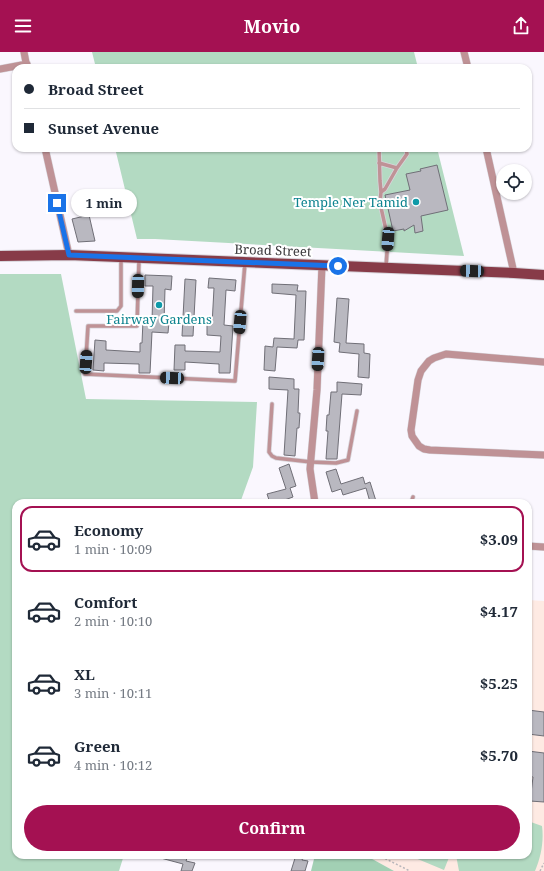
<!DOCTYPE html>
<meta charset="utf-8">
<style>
body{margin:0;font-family:"Noto Serif",serif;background:#f2f2f3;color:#1f2937;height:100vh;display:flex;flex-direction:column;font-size:15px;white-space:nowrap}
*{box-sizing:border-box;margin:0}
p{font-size:13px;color:#747a83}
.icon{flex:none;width:22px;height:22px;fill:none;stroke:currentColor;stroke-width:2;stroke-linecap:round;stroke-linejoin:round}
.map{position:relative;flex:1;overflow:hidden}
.drawer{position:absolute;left:12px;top:447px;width:520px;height:360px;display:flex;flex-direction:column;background:#fff;border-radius:12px;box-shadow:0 1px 3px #0004}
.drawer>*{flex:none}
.top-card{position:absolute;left:12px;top:12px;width:520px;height:88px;border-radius:12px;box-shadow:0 1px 3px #0004;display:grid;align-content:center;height:88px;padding:0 12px;background:#fff}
.buttons{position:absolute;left:496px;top:112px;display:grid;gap:8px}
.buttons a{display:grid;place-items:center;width:36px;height:36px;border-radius:50%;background:#fff;box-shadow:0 1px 3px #0004;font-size:20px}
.end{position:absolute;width:18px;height:18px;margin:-9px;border:5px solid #1a73e8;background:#fff;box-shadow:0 0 0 2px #fff}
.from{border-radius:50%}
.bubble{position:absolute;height:28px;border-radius:14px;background:#fff;box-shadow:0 1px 3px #0004;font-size:13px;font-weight:700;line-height:28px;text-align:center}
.car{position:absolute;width:12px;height:24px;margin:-12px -6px;border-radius:5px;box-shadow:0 0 3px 1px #0007;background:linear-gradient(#222 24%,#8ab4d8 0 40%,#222 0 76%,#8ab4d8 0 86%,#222 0)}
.top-card b{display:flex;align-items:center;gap:14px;height:38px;font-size:15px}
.top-card b+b{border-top:1px solid #e0e1e3}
.top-card i{width:10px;height:10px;background:#1f2937}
ul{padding:7px 0 0;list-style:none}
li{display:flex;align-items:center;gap:12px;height:66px;margin:0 8px 6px;padding:0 4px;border:2px solid transparent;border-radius:12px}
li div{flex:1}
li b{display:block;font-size:15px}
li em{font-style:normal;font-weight:700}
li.active{border-color:#a41152}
li>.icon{width:36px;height:36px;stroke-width:1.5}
.primary-button{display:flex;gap:8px;margin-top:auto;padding:8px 12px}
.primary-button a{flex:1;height:46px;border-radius:24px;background:#a41152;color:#fff;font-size:16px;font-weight:700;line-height:46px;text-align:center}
header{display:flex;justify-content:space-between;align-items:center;height:52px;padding:0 12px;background:#a41152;color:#fff;font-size:18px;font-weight:700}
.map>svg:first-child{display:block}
</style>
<header><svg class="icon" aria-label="menu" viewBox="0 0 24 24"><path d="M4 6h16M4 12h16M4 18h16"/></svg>Movio<svg class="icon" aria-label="share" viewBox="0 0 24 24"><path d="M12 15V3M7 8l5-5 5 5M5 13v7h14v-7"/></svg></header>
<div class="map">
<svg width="544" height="819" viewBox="0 0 544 819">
<rect width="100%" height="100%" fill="#faf7fe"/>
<!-- education -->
<path fill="#feeae3" d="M528 548 544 549V819H394L365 803H528Z"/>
<!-- green -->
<path fill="#b3dac2" d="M92 0H414L418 16H96Z
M115 96H437L464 204 155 187H137Z
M0 222H61L86 347 257 350 253 415 240 451H16V803H124L119 819H0Z
M528 769 542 774C544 789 541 805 535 819H459L456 803H528Z
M408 803H450L444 818Z"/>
<!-- forest -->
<path fill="#a2d0b4" d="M315 803H365L394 819H311Z"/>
<!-- building -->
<path fill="#b9b8c0" stroke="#706f77" d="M437 113 448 158 421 164 423 179 415 181 414 173 404 179V177L393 179 385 143 410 138 406 122 421 119 420 117Z
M89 163 95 189 78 190 72 167Z
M145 223 172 224 171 238 165 237 164 270H169L168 281 152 280 150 321H139V312L104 311V319L93 318 95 288 106 289V298L140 300V291H142L143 268 152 269 153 234H145Z
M209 226 236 228 235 239 226 238 224 273 233 274 230 321H219V312L185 310V318H174L175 293H185V299L220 300 221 284 207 283V273H212L214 236H208Z
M185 227 196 228 193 284H182Z
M272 232 298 233 297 239H306L304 288H298L297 296 277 295 275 319 264 318 265 294 273 295 274 286 294 287 296 243 272 241Z
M337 246 349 247 346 291 364 292V301L370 302 369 326 358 325 359 302 339 300 340 291 334 290Z
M269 325 294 327V337H299L298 361H300L299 376H297L295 404 284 403 288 338 269 337Z
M337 330 362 332 361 343 342 342 337 407H326L328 379H326L327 363H329L331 340H337Z
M289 412 296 434 290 436 293 445 276 451H270L267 442 286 437 279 416Z
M336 417 341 432 363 425 365 432 370 430 376 449 370 450 366 436 343 443 341 437 332 440 326 420Z
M528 658 544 660V684L528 682Z
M528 699 544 701V750L530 749 533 725 528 724Z
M157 803H188L186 809 195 811 192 819H181L183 812 157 805Z
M296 803H304L302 808 308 809 305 819H291Z"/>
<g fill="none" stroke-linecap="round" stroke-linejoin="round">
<!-- lane casing -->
<g stroke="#d7d5db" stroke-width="5">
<path id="lane" d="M379 96 380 129 381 140 385 137 397 116 407 102 406 96
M379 111 397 116
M381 140 380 151 388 187 386 214
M139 208 137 274H88L85 322 235 329 245 211
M76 259H117L121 254V207
M272 352 269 400 272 404 276 406 311 410 336 411 348 408 357 359
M411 451 413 445"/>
</g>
<!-- street casing -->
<g stroke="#d7d5db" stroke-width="8">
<path id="street" d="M24 0 27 16
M464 0 468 16
M0 17 27 12
M45 96 69 203
M486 96 514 221
M544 310 446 302 434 306 429 309 421 319 418 328 411 378 412 384 419 394 424 397 430 398 544 403
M315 451 310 417 317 338 322 213
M528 494 544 495"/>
</g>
<!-- primary casing -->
<g stroke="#d7d5db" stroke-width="12">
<path id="primary" d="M0 204 69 203 514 221 544 223"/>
</g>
<!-- path -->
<path stroke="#b8b6bb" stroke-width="1.5" stroke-dasharray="2 2" stroke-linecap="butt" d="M378 803 410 819
M540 819 544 811"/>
<!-- lane -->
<use href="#lane" stroke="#bf9296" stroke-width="3.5"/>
<!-- street -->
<use href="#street" stroke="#bf9296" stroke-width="7"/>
<!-- primary -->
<use href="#primary" stroke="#873b48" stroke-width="10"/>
</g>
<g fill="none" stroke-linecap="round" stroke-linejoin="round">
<!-- route -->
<path stroke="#1a73e8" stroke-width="5" d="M57 151 69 203 338 214"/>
</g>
<!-- markers -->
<g fill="#0f9aa8" stroke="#fff" stroke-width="1.5">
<circle cx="416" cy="150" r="4"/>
<circle cx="159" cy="253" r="4"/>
</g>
<g text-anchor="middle" stroke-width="4" stroke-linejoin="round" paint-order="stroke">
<!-- culture labels -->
<g font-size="13" fill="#0d838f" stroke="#fff" text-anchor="end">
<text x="408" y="155">Temple Ner Tamid</text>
<text x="159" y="272" text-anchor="middle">Fairway Gardens</text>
</g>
<!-- street labels -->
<g font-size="13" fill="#3a393c" stroke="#fff">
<text transform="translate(273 198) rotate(2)" y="5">Broad Street</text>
</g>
</g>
</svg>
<div class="buttons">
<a><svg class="icon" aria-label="locate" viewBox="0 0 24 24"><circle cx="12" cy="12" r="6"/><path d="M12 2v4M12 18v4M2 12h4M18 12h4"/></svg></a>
</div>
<i class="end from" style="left:338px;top:214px"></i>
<i class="end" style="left:57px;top:151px"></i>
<div class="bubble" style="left:71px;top:137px;width:66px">1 min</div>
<i class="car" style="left:388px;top:187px;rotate:184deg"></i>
<i class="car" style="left:472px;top:219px;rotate:272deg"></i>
<i class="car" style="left:138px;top:234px;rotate:181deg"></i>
<i class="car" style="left:240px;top:270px;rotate:185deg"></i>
<i class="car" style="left:318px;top:307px;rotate:183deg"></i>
<i class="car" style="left:86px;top:310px;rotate:4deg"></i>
<i class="car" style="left:172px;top:326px;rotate:273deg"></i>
<div class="top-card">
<b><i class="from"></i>Broad Street</b>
<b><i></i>Sunset Avenue</b>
</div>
<section class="drawer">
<ul>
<li class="active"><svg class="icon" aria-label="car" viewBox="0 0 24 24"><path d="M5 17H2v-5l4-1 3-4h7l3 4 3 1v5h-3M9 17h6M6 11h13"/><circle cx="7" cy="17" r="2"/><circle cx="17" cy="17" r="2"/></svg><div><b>Economy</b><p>1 min · 10:09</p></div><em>$3.09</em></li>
<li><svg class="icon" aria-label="car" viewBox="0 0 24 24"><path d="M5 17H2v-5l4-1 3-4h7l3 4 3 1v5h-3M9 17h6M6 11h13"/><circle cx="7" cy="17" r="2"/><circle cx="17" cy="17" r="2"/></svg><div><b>Comfort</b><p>2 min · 10:10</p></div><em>$4.17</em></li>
<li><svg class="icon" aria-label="car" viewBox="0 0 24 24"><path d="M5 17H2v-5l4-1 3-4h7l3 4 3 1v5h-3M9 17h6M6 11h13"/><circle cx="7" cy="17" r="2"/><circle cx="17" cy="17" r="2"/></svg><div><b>XL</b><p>3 min · 10:11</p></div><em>$5.25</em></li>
<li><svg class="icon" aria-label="car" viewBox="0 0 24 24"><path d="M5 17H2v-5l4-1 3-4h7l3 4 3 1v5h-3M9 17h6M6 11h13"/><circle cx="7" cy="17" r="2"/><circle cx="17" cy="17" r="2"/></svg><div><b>Green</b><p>4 min · 10:12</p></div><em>$5.70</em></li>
</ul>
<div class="primary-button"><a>Confirm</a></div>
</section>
</div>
